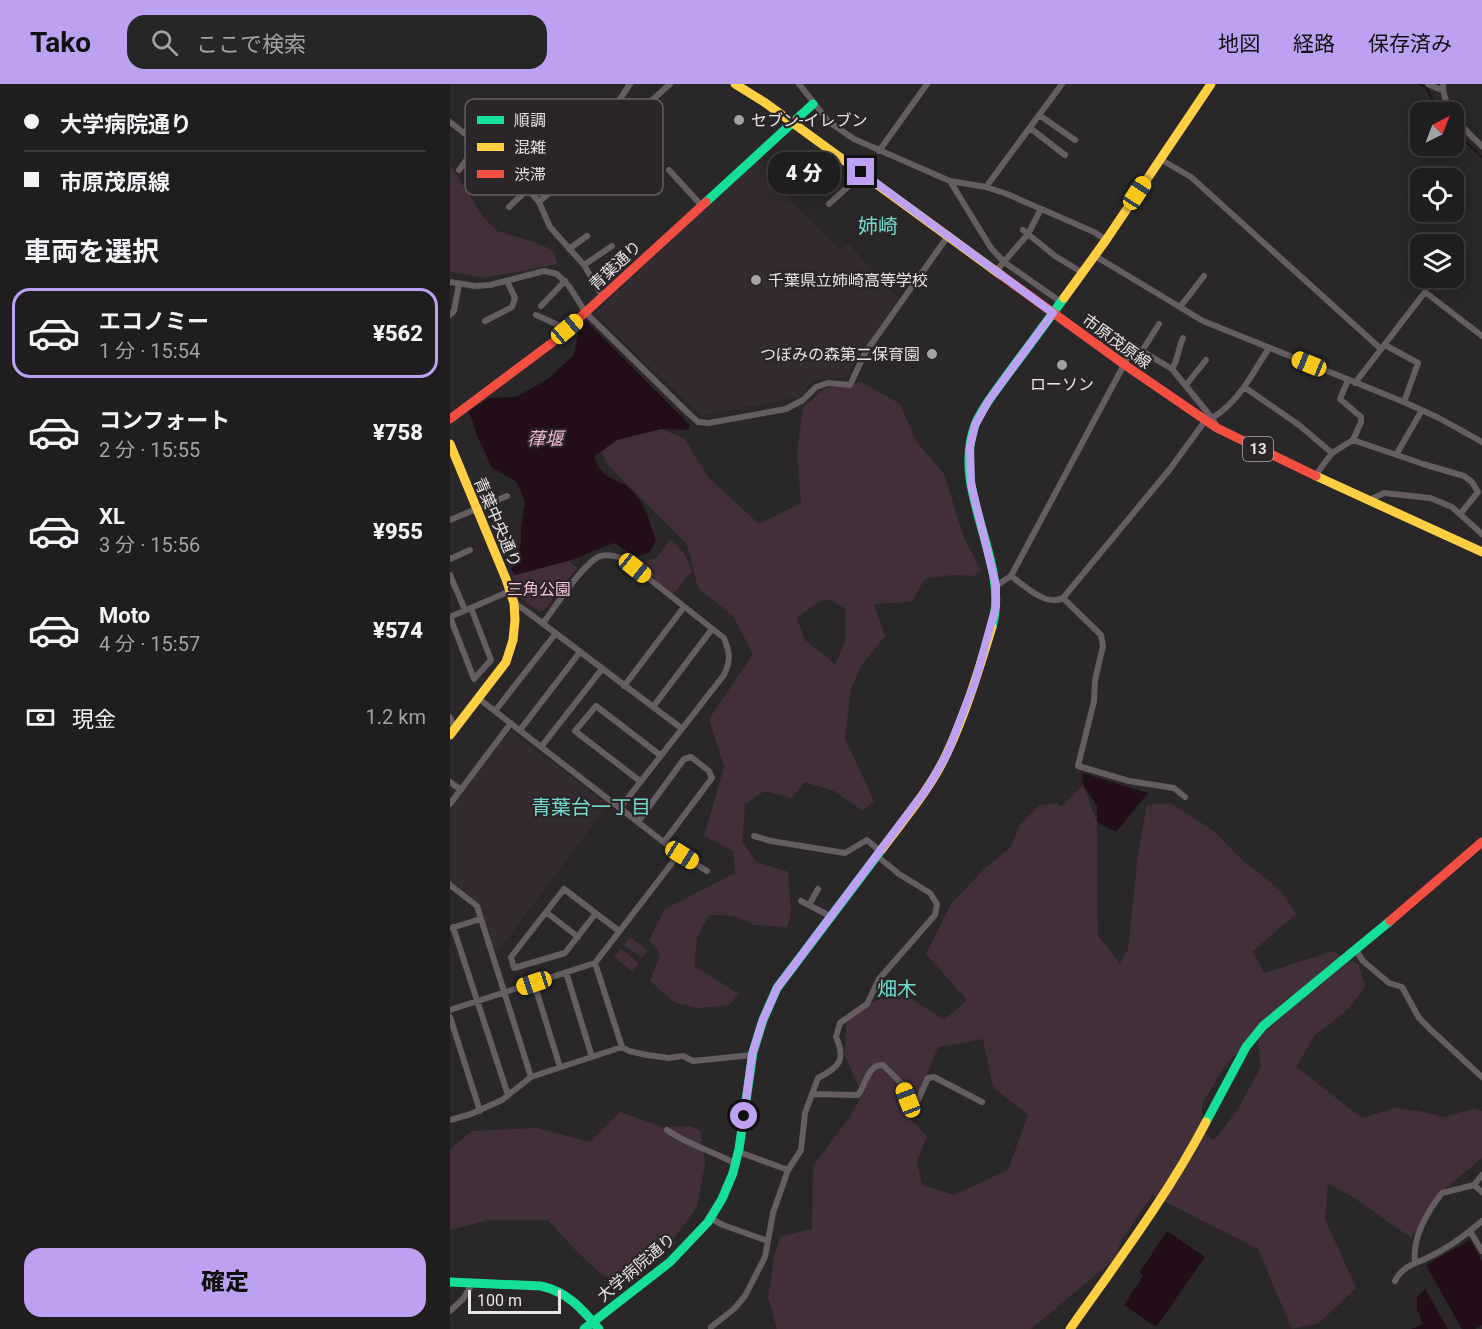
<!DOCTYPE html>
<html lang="ja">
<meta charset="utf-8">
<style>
body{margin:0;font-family:Roboto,"Noto Sans JP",sans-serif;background:#272627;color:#f1f3f6;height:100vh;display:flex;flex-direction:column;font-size:22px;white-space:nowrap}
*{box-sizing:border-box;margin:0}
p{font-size:20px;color:#a1a2a4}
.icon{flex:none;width:33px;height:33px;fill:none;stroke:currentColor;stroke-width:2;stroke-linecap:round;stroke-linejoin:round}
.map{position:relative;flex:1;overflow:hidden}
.panel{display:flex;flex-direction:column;background:#1f1d1e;width:450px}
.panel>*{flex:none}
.guide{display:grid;align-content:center;height:132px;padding:0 24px;background:#1f1d1e}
.needle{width:39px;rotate:42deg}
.tools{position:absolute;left:960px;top:18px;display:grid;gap:12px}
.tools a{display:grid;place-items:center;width:54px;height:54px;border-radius:12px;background:#1f1d1e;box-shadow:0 3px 15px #0003,0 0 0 2px #3c3b3c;font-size:30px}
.scale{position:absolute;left:18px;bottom:15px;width:93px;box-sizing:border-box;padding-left:6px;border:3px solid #e7e4e5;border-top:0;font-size:16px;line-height:21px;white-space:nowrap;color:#e7e4e5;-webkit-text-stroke:4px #2a2628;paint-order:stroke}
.end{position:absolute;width:27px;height:27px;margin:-14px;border:8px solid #bca0f2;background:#111;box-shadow:0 0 0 3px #111}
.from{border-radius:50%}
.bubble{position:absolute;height:42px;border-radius:18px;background:#1f1d1e;box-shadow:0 3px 15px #0003,0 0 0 2px #3c3b3c;font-size:20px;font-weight:800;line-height:42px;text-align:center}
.car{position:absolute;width:18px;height:36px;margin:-18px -9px;border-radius:8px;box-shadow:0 0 4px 2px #0007;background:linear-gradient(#f5c518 24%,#345 0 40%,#f5c518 0 76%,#345 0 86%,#f5c518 0)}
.guide b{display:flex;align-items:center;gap:21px;height:57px;font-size:22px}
.guide b+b{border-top:2px solid #3c3b3c}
.guide i{width:15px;height:15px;background:#f1f3f6}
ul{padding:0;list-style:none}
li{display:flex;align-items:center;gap:18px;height:90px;margin:0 12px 9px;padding:0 12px;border:3px solid transparent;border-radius:18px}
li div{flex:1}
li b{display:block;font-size:22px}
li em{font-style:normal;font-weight:800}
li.active{border-color:#bca0f2}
li>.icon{width:54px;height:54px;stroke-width:1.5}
h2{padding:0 24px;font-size:27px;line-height:72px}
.pay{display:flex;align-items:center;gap:15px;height:66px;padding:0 24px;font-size:22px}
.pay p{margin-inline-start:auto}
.action{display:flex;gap:12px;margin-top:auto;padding:12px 24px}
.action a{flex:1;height:69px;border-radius:18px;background:#bca0f2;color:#111;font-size:24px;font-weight:800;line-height:69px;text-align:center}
header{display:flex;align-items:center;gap:36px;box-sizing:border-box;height:84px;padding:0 30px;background:#bca0f2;color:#111}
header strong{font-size:28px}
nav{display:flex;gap:33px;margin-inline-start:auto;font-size:21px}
.search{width:420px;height:54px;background:#272627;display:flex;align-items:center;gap:15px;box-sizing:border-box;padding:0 21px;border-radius:18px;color:#a1a2a4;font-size:22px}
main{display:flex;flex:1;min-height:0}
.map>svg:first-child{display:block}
</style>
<header>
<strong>Tako</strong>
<div class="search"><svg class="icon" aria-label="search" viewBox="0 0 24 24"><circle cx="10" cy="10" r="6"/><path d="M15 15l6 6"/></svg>ここで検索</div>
<nav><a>地図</a><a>経路</a><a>保存済み</a></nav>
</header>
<main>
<section class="panel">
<div class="guide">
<b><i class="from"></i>大学病院通り</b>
<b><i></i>市原茂原線</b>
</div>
<h2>車両を選択</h2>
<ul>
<li class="active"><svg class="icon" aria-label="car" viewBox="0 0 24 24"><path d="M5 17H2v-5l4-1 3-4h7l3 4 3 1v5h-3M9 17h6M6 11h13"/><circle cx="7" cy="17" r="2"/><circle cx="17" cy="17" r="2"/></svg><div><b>エコノミー</b><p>1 分 · 15:54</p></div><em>¥562</em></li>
<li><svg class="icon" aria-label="car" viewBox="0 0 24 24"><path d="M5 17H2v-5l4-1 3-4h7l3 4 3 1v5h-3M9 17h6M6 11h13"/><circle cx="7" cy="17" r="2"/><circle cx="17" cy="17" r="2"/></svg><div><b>コンフォート</b><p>2 分 · 15:55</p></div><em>¥758</em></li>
<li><svg class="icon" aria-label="car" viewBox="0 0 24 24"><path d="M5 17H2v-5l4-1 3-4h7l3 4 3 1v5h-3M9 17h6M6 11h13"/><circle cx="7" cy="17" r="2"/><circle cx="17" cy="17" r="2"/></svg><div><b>XL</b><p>3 分 · 15:56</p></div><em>¥955</em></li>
<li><svg class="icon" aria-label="car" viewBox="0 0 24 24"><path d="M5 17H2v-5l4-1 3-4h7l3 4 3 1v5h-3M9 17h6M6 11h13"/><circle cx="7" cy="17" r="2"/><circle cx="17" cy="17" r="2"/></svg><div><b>Moto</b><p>4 分 · 15:57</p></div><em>¥574</em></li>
</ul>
<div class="pay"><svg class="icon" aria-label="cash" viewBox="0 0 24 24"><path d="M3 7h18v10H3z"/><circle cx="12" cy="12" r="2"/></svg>現金<p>1.2 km</p></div>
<div class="action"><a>確定</a></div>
</section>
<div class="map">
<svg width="1032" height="1245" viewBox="0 0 1032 1245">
<rect width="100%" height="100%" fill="#292728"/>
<!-- built -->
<path fill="#342b31" d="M307 76 316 84 332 83 341 117 390 166 399 160 448 214 396 293 363 296 349 313 251 332 145 229Z
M60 647 158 721 46 870 30 820 0 797V724Z"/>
<!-- green -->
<path fill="#413039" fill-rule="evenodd" d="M0 81 34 134 47 147 81 157 103 166 107 180 34 194 0 188Z
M411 298 450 320 466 357 494 390 514 454 531 486 524 492 502 491 475 495 461 518 424 520 435 552 411 582 401 605 395 654 424 717 413 727 384 707 354 698 342 714 314 707 295 721 292 757 306 778 339 788C337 806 345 825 337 843L304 841 285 832 259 831 247 853 244 882 289 910 279 921 250 924 225 919 200 897 210 870 199 856 215 825 285 789 283 767 254 752 274 683 259 635 303 570 283 532 248 504 237 460 159 382 151 368 167 356 211 345 234 354 258 393 309 440 351 419 347 368 353 324 375 304ZM380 515 396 526 395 558 385 580 355 556 347 534 367 519Z
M68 401 189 417 202 439 206 457 199 469 185 473 164 459 119 477 127 484 94 526 90 528 70 513 62 492 110 479 65 491 61 485 71 460V441L75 419Z
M220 455 234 469 242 487 223 510 185 479 207 474Z
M633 701 647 738 648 852 670 879 678 866 688 769 697 721 720 719 764 747 791 775 831 807 846 830 802 868 815 889 883 867 909 881 915 903 897 926 865 951 846 983 912 1034 944 1024 970 1027 993 1033 1025 1024 1032 1027V1074L997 1103 961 1154 903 1113 878 1100 875 1135 906 1204 869 1239 842 1245 808 1165 702 1111 671 1156 666 1174 581 1245H327L318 1213 324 1174 330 1152 362 1145 363 1082 399 1034 412 1011 394 969 397 933 429 915H462L494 936 517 916 476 870 501 820 535 784 561 763 569 742 590 721 607 719 611 723ZM807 951 811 983 788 1025 764 1057 752 1046V1020L776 980ZM533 955 543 1003 578 1031 558 1086 504 1111 472 1101 467 1077 477 1052 460 1034 488 963Z
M180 853 198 866 192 874 174 861Z
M171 865 189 879 182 887 164 873Z
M170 1028 213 1043 240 1042 250 1046 255 1081 247 1123 207 1177 171 1198 154 1192 128 1169 98 1136H38L0 1146V1065L22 1047 87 1044 140 1058Z"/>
<!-- water -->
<path fill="#210e19" d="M136 237 240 341 239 346 211 345 167 356 144 372C153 399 165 391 181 406 195 420 201 438 206 457L199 469 185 473 164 459 122 476 65 491 61 485 71 460V441L75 419 67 398 41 383C37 370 29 359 25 346 23 339 23 335 18 328L39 314 66 313 98 295 124 271 129 243Z
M632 689 698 709 666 748 647 738V722L633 701Z
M717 1147 755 1173 706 1243 674 1221 693 1192 690 1188Z
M1020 1156 1032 1177V1241L1025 1245H1012L976 1181Z
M975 1205 998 1245H961L973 1240 967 1225V1213Z"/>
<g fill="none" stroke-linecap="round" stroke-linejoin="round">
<!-- stream -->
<path stroke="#210e19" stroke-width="1.5" d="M968 0 976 3 989 28
M1004 47 1032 73"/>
<!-- street -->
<path stroke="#655d61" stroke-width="6" d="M180 0 166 21 182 34
M349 0 379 38 404 55 500 97 536 103 557 110 644 148 656 156
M978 0 989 5 992 4
M993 0C992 23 1016 48 1032 62
M589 31 625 56
M0 38 56 82 78 105 89 118 100 143 134 181 153 213
M176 39 202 65
M580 44 615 71
M149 63 161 75
M429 67 477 0
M710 75 741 93 931 265
M9 86 29 59
M219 86 251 121
M500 97 541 164 554 178 611 218
M536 103 612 0
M35 104 56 82
M89 118 220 0
M379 120 412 90
M59 123 78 105
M573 146 605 172 633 189
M119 165 137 152
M645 172 753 237 954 318 989 334 1032 358
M134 181 162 162
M546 187 578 150 591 125
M0 198 25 202 40 201 94 187 107 190 119 202 136 229 237 328 248 338 259 339 336 325 353 316 366 303 378 299 400 301 415 269 498 152
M91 222 115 197
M730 223 754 192
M0 231 4 227 9 200
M86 231 117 245
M35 237 62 223 65 214 57 197
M642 237 722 285 762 334 767 343
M935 261 968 279 954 318
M692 267 709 240
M722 285C728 276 728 265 733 254
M898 296 890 315 911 333V338L903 356
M905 299 975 208 1032 252
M736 301 756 276
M794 303 849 341 882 369
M762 334C789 318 802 290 819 264
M946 371 972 326
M865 392 882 369 903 356 973 380 1014 392 1022 398 1028 408 1011 429
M919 416 934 409 980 414 1002 423 1032 450
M0 436 57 412
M0 475 20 466
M0 491 15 526
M561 492C575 502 596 523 613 514L720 385 755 337
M546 502 561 492 684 262
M613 514 651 551 653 562 645 596 644 617 628 682 679 697 724 704 735 713
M64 519 75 526 231 644
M0 533 24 595 41 576 21 524
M0 533 60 507
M93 539C104 525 135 476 151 472 159 470 166 472 174 475L274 554C280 569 281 576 274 591L170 724
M174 602 234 523
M28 614 229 770 257 787
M203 623 262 545
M45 627 106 549
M0 633 5 645
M70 646 130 568
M91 663 152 585
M190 697 125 647 146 622 210 671
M0 698 11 706
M0 720 61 639
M188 738 234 675 241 673 259 687 262 694 214 758
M304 752 321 757 395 769 417 756 430 767
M0 801 27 822 81 993
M351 817 380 832
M359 821 368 805
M96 828 128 853
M146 829 115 869 64 884 61 873 114 805 169 847
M3 843 58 1011
M2 844 30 835
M905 865 913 877 939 899 952 903 969 934 980 945 1032 993
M145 879 172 963 179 967 197 971 219 974 233 972 243 977 302 971
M116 888 142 973
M84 899 110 983
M0 926 145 879 229 770
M0 933 30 1027
M362 1010 408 1011C416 1000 418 980 433 981L451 999 458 1016 464 1020 468 1016 478 994 484 993 532 1018
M0 1036 21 1030 52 1016 81 993 172 963
M217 1046C238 1061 263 1067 286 1080
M289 1068 338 1086
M1024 1101 1032 1108
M260 1134 273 1141 318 1157
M1020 1147 1032 1167
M965 1178C962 1154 978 1127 992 1109L1024 1101 1032 1091
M945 1197C952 1183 962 1181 975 1175 995 1166 1016 1151 1032 1137
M0 1227 13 1215 22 1200
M261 1245V1243L284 1225 295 1212 315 1173 323 1129 338 1086 351 1066 355 1029 368 994C390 983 396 975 386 953L390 939 417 920 429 895 485 831 487 820 480 809 449 790 426 771"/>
<!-- fast -->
<path stroke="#16e098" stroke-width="9" d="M256 118 363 20
M542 543C561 477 500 408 525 341 532 323 546 307 557 291 576 266 595 240 614 214
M756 1038 796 963 813 942 940 837
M0 1198 91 1202C118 1208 132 1225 149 1245
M134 1245 220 1178 258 1138 272 1115 283 1089 289 1065 303 968 313 936 327 904 432 765"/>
<!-- slow -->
<path stroke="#ffcf43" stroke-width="9" d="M285 0 314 18 551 191
M614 214 656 156 761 0
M0 360 56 495 64 519 65 536 63 556 56 578 0 651
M866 392 1032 468
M432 765C455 734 481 704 497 669 516 629 529 585 542 543
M620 1245C667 1178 718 1111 756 1038"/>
<!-- jam -->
<path stroke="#f24e42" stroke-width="9" d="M551 191 675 281 767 344 866 392
M0 335 103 258 256 118
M940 837 1032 758"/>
</g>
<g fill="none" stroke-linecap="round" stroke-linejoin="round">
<!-- route -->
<path stroke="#bca0f2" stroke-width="8" d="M294 1032 302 971 312 938 327 904 478 703 497 670 525 598 546 522V502L521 400 520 363 525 341 539 316 603 229 411 88"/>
</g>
<!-- markers -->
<g fill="#a4a2a3" stroke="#2a2628" stroke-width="2">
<circle cx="289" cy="36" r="6"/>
<circle cx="306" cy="196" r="6"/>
<circle cx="482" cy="270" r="6"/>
<circle cx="612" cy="281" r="6"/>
</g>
<g text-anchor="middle" stroke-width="4.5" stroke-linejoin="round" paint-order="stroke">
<!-- shield labels -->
<rect fill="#2a2628" stroke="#aeabac" stroke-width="1.5" x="793" y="353" width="30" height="24" rx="4.5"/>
<g font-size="15" font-weight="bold" fill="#e7e4e5">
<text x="808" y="370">13</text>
</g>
<!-- poi labels -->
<g font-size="16" fill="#e7e4e5" stroke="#2a2628" text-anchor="start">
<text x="301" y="42">セブン-イレブン</text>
<text x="318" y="202">千葉県立姉崎高等学校</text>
<text x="470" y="276" text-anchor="end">つぼみの森第二保育園</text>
<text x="612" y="306" text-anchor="middle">ローソン</text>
</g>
<!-- street labels -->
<g font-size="16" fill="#e7e4e5" stroke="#2a2628">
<text transform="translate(165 181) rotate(-43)" y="6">青葉通り</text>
<text transform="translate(667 257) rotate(36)" y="6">市原茂原線</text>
<text transform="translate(48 438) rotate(67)" y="6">青葉中央通り</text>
<text transform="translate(186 1183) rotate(-40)" y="6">大学病院通り</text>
</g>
<!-- park labels -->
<g font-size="16" fill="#f7c1de" stroke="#2a2628">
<text x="89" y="511">三角公園</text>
</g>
<!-- water labels -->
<g font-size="18" font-style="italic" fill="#f0bad7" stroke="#2a2628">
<text x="95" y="361">葎堰</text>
</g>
<!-- quarter labels -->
<g font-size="20" fill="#71dbd0" stroke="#2a2628">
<text x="428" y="149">姉崎</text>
<text x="141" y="730">青葉台一丁目</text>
<text x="447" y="912">畑木</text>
</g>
</g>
<!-- legend -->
<rect x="15" y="15" width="198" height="96" rx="9" fill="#2a2628" stroke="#635f61" stroke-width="1.5"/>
<rect x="27" y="32" width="27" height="8" fill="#16e098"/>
<rect x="27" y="59" width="27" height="8" fill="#ffcf43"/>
<rect x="27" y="86" width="27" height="8" fill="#f24e42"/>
<g font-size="16" fill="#e7e4e5">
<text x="64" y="42">順調</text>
<text x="64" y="69">混雑</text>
<text x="64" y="96">渋滞</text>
</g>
</svg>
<div class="tools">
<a><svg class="needle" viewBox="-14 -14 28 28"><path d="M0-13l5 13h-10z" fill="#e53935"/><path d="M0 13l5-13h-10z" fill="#a1a2a4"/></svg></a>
<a><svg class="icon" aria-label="locate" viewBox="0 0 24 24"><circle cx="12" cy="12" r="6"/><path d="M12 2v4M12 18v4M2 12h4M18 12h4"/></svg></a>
<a><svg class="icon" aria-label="layers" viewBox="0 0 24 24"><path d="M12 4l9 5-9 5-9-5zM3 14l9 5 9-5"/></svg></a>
</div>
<div class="scale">100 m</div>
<i class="end from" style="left:294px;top:1032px"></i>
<i class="end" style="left:411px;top:88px"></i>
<div class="bubble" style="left:318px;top:68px;width:72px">4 分</div>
<i class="car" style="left:687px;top:109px;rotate:33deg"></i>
<i class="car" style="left:117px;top:245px;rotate:50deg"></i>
<i class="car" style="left:859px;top:280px;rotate:292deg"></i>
<i class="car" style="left:185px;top:484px;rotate:129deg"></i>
<i class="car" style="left:232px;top:771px;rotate:122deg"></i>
<i class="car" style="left:84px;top:899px;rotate:252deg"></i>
<i class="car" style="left:458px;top:1016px;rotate:339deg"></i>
</div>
</main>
